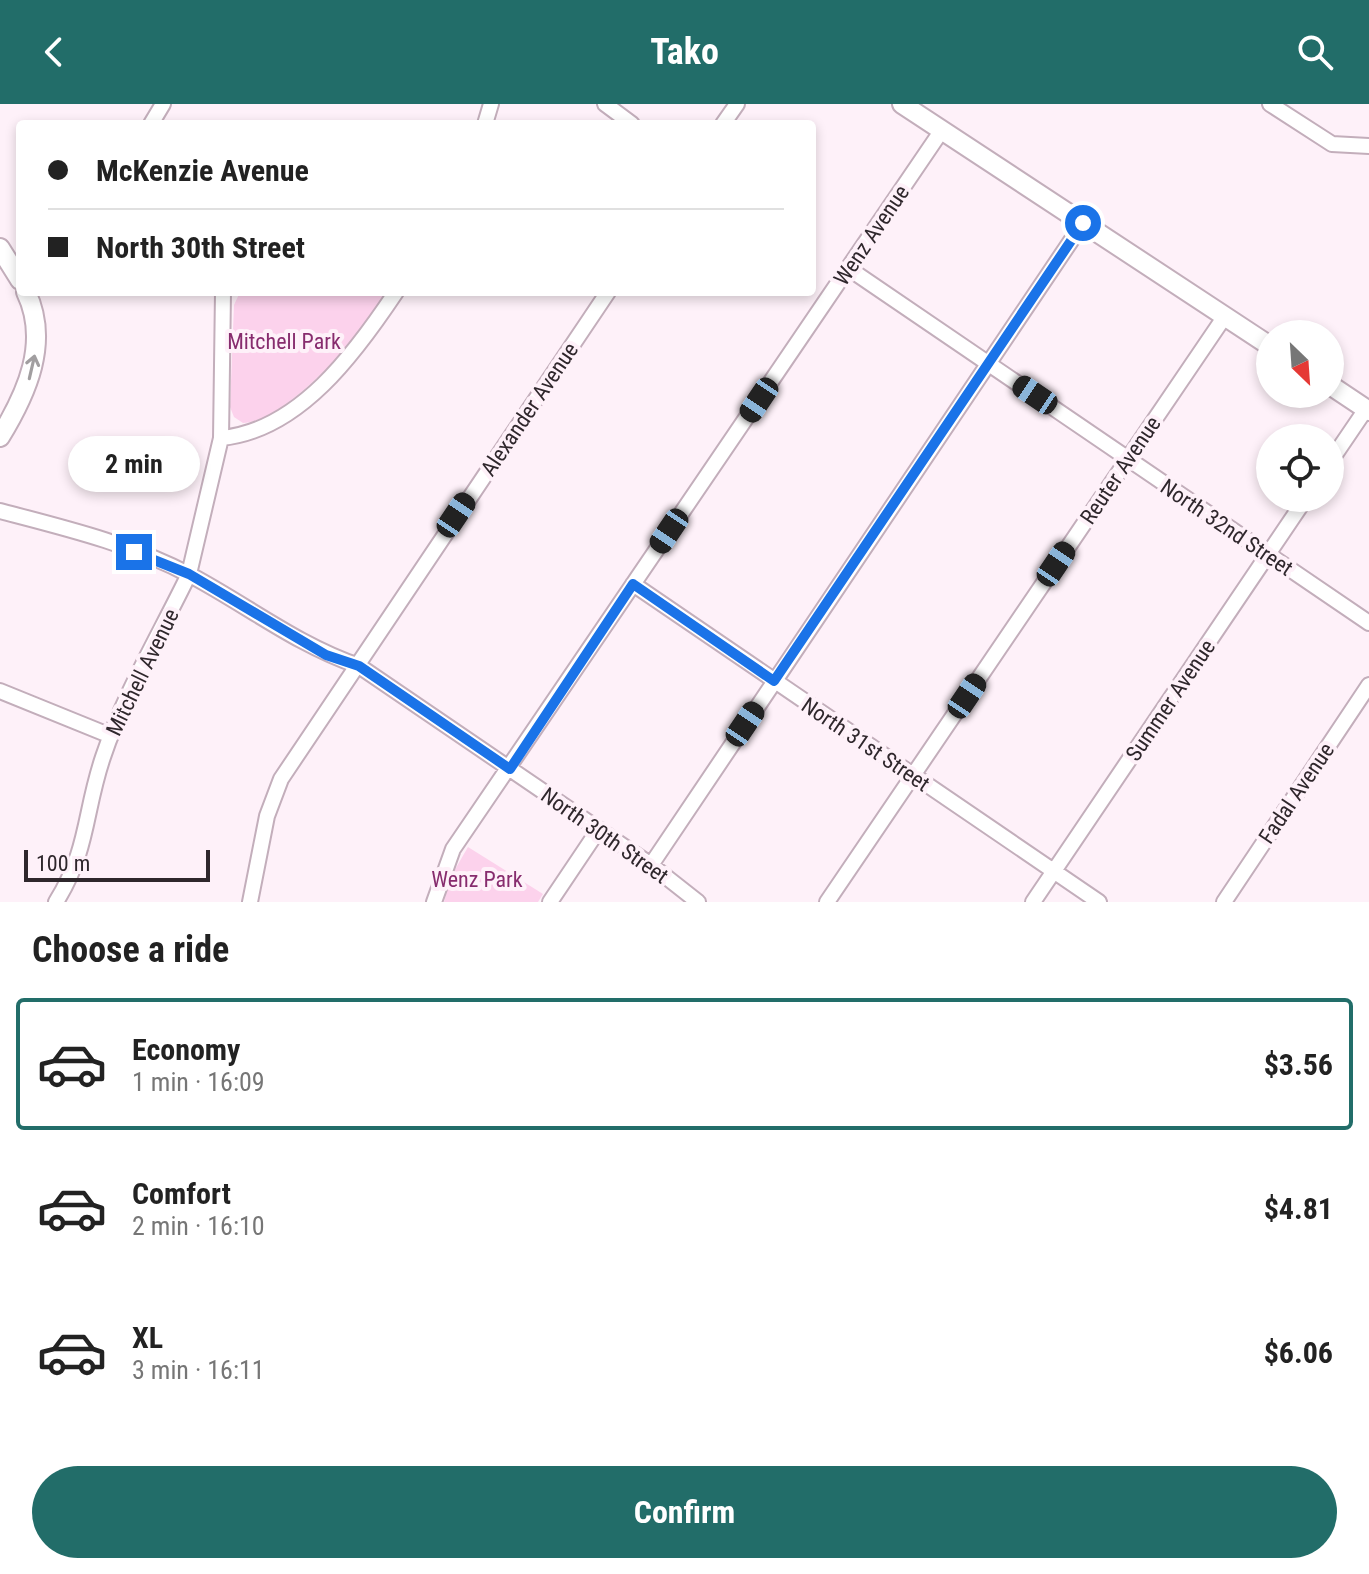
<!DOCTYPE html>
<meta charset="utf-8">
<style>
body{margin:0;font-family:"Roboto Condensed",sans-serif;background:#f6f6f6;color:#222;height:100vh;display:flex;flex-direction:column;font-size:30px;white-space:nowrap}
*{box-sizing:border-box;margin:0}
p{font-size:26px;color:#767676}
.icon{flex:none;width:44px;height:44px;fill:none;stroke:currentColor;stroke-width:2;stroke-linecap:round;stroke-linejoin:round}
.map{position:relative;height:798px;overflow:hidden}
.details{display:flex;flex-direction:column;background:#fff;flex:1}
.details>*{flex:none}
.hud{position:absolute;left:16px;top:16px;width:800px;height:176px;border-radius:8px;box-shadow:0 4px 12px #0003;display:grid;align-content:center;height:176px;padding:0 32px;background:#fff}
.needle{width:52px;rotate:155deg}
.fabs{position:absolute;left:1256px;top:216px;display:grid;gap:16px}
.fabs a{display:grid;place-items:center;width:88px;height:88px;border-radius:50%;background:#fff;box-shadow:0 4px 12px #0003;font-size:40px}
.scale{position:absolute;left:24px;bottom:20px;width:186px;box-sizing:border-box;padding-left:8px;border:4px solid #2f272c;border-top:0;font-size:22px;line-height:28px;white-space:nowrap;color:#2f272c;-webkit-text-stroke:6px #fef1f9;paint-order:stroke}
.end{position:absolute;width:36px;height:36px;margin:-18px;border:10px solid #1a73e8;background:#fff;box-shadow:0 0 0 4px #fff}
.from{border-radius:50%}
.bubble{position:absolute;height:56px;border-radius:28px;background:#fff;box-shadow:0 4px 12px #0003;font-size:26px;font-weight:700;line-height:56px;text-align:center}
.car{position:absolute;width:24px;height:48px;margin:-24px -12px;border-radius:10px;box-shadow:0 0 6px 2px #0007;background:linear-gradient(#222 24%,#8ab4d8 0 40%,#222 0 76%,#8ab4d8 0 86%,#222 0)}
.hud b{display:flex;align-items:center;gap:28px;height:76px;font-size:30px}
.hud b+b{border-top:2px solid #e0e0e0}
.hud i{width:20px;height:20px;background:#222}
ul{padding:0;list-style:none}
li{display:flex;align-items:center;gap:24px;height:132px;margin:0 16px 12px;padding:0 16px;border:4px solid transparent;border-radius:8px}
li div{flex:1}
li b{display:block;font-size:30px}
li em{font-style:normal;font-weight:700}
li.selected{border-color:#226d69}
li>.icon{width:72px;height:72px;stroke-width:1.5}
h2{padding:0 32px;font-size:36px;line-height:96px}
.cta{display:flex;gap:16px;margin-top:auto;padding:16px 32px}
.cta a{flex:1;height:92px;border-radius:48px;background:#226d69;color:#fff;font-size:32px;font-weight:700;line-height:92px;text-align:center}
header{display:flex;justify-content:space-between;align-items:center;height:104px;padding:0 32px;background:#226d69;color:#fff;font-size:36px;font-weight:700}
.map>svg:first-child{display:block}
</style>
<header><svg class="icon" aria-label="back" viewBox="0 0 24 24"><path d="M15 5l-7 7 7 7"/></svg>Tako<svg class="icon" aria-label="search" viewBox="0 0 24 24"><circle cx="10" cy="10" r="6"/><path d="M15 15l6 6"/></svg></header>
<div class="map">
<svg width="1369" height="798" viewBox="0 0 1369 798">
<rect width="100%" height="100%" fill="#fef1f9"/>
<!-- park -->
<path fill="#fcd2ec" d="M240 188H390C367 224 288 318 243 319L234 313 230 303 234 201Z
M468 743 543 790 538 798H444L450 774Z"/>
<g fill="none" stroke-linecap="round" stroke-linejoin="round">
<!-- minor casing -->
<g stroke="#c3aebb" stroke-width="18">
<path id="minor" d="M605 0 632 20
M1270 0 1332 40 1369 42
M151 20 163 0
M485 20 491 0
M723 20 737 0
M848 164 1369 519
M221 334C299 327 356 248 396 188
M1330 358 1366 305
M0 407C65 424 132 440 192 472 248 502 299 542 359 562L651 761 698 798
M633 480 1099 798
M0 587 111 632
M651 761 1083 119
M56 798C89 745 84 709 103 653 124 590 160 530 189 470L221 334 223 188
M250 798 267 712 281 675 608 188
M434 798 453 745 942 26
M550 798 599 725
M827 798 1225 212
M1033 798 1306 394
M1224 798 1369 581"/>
</g>
<!-- secondary casing -->
<g stroke="#c3aebb" stroke-width="22">
<path id="secondary" d="M902 0 1270 242
M0 144 20 176
M1330 281 1369 307
M0 333C27 289 50 238 26 188"/>
</g>
<!-- minor -->
<use href="#minor" stroke="#fff" stroke-width="14"/>
<!-- secondary -->
<use href="#secondary" stroke="#fff" stroke-width="18"/>
</g>
<!-- one-way arrows -->
<defs><path id="oneway-shaft" d="M-6 0H5M1.5-3L5.5 0L1.5 3" fill="none" stroke-width="1.6" stroke-linecap="round" stroke-linejoin="round" transform="scale(2)"/></defs>
<use stroke="#a19ea0" href="#oneway-shaft" transform="translate(32 263) rotate(-77)"/>
<g fill="none" stroke-linecap="round" stroke-linejoin="round">
<!-- route -->
<path stroke="#1a73e8" stroke-width="10" d="M134 448 189 470 326 551 359 562 510 665 633 480 774 577 1083 119"/>
</g>
<g text-anchor="middle" stroke-width="8" stroke-linejoin="round" paint-order="stroke">
<!-- street labels -->
<g font-size="22" fill="#2f272c" stroke="#fef1f9">
<text transform="translate(871 131) rotate(-56)" y="8">Wenz Avenue</text>
<text transform="translate(529 305) rotate(-56)" y="8">Alexander Avenue</text>
<text transform="translate(1120 366) rotate(-56)" y="8">Reuter Avenue</text>
<text transform="translate(1227 423) rotate(34)" y="8">North 32nd Street</text>
<text transform="translate(142 568) rotate(-64)" y="8">Mitchell Avenue</text>
<text transform="translate(1170 596) rotate(-56)" y="8">Summer Avenue</text>
<text transform="translate(866 640) rotate(34)" y="8">North 31st Street</text>
<text transform="translate(1296 689) rotate(-56)" y="8">Fadal Avenue</text>
<text transform="translate(605 731) rotate(35)" y="8">North 30th Street</text>
</g>
<!-- park labels -->
<g font-size="22" fill="#872c6e" stroke="#fef1f9">
<text x="284" y="245">Mitchell Park</text>
<text x="477" y="783">Wenz Park</text>
</g>
</g>
</svg>
<div class="fabs">
<a><svg class="needle" viewBox="-14 -14 28 28"><path d="M0-13l5 13h-10z" fill="#e53935"/><path d="M0 13l5-13h-10z" fill="#767676"/></svg></a>
<a><svg class="icon" aria-label="locate" viewBox="0 0 24 24"><circle cx="12" cy="12" r="6"/><path d="M12 2v4M12 18v4M2 12h4M18 12h4"/></svg></a>
</div>
<div class="scale">100 m</div>
<i class="end from" style="left:1083px;top:119px"></i>
<i class="end" style="left:134px;top:448px"></i>
<div class="bubble" style="left:68px;top:332px;width:132px">2 min</div>
<i class="car" style="left:1035px;top:291px;rotate:304deg"></i>
<i class="car" style="left:759px;top:296px;rotate:214deg"></i>
<i class="car" style="left:456px;top:411px;rotate:34deg"></i>
<i class="car" style="left:669px;top:427px;rotate:214deg"></i>
<i class="car" style="left:1056px;top:460px;rotate:34deg"></i>
<i class="car" style="left:967px;top:592px;rotate:34deg"></i>
<i class="car" style="left:745px;top:620px;rotate:34deg"></i>
<div class="hud">
<b><i class="from"></i>McKenzie Avenue</b>
<b><i></i>North 30th Street</b>
</div>
</div>
<section class="details">
<h2>Choose a ride</h2>
<ul>
<li class="selected"><svg class="icon" aria-label="car" viewBox="0 0 24 24"><path d="M5 17H2v-5l4-1 3-4h7l3 4 3 1v5h-3M9 17h6M6 11h13"/><circle cx="7" cy="17" r="2"/><circle cx="17" cy="17" r="2"/></svg><div><b>Economy</b><p>1 min · 16:09</p></div><em>$3.56</em></li>
<li><svg class="icon" aria-label="car" viewBox="0 0 24 24"><path d="M5 17H2v-5l4-1 3-4h7l3 4 3 1v5h-3M9 17h6M6 11h13"/><circle cx="7" cy="17" r="2"/><circle cx="17" cy="17" r="2"/></svg><div><b>Comfort</b><p>2 min · 16:10</p></div><em>$4.81</em></li>
<li><svg class="icon" aria-label="car" viewBox="0 0 24 24"><path d="M5 17H2v-5l4-1 3-4h7l3 4 3 1v5h-3M9 17h6M6 11h13"/><circle cx="7" cy="17" r="2"/><circle cx="17" cy="17" r="2"/></svg><div><b>XL</b><p>3 min · 16:11</p></div><em>$6.06</em></li>
</ul>
<div class="cta"><a>Confirm</a></div>
</section>
